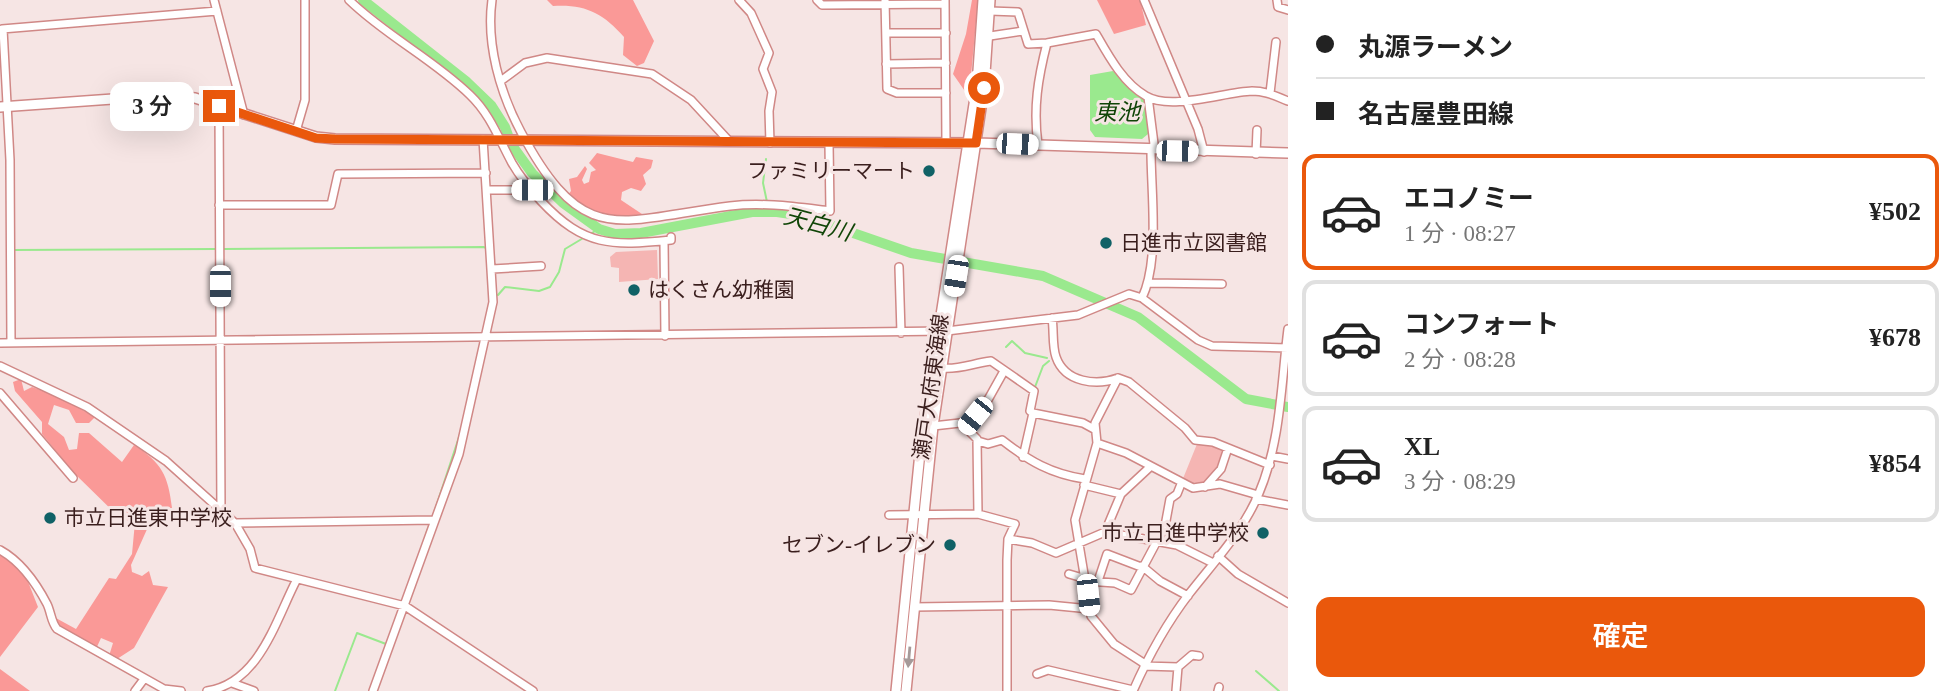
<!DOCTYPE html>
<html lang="ja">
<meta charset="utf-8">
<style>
body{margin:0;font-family:"Times New Roman","Noto Sans JP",serif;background:#f2f2f2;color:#222;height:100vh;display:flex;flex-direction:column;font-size:26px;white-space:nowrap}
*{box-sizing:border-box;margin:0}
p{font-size:23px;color:#767676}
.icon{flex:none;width:38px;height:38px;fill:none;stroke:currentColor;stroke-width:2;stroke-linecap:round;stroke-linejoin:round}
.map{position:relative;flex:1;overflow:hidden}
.panel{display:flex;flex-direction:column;background:#fff;width:665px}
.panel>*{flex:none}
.top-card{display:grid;align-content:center;height:154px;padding:0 28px;background:#fff}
.end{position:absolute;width:32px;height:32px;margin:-16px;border:9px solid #ea580c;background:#fff;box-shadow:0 0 0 4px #fff}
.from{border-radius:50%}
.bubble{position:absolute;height:49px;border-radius:14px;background:#fff;box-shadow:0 7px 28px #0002;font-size:23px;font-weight:600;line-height:49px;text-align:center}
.car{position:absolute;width:21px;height:42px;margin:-21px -10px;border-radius:9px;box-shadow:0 0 5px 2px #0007;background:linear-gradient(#fff 24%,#345 0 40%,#fff 0 76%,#345 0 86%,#fff 0)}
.top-card b{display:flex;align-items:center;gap:24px;height:66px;font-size:26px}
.top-card b+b{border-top:2px solid #e0e0e0}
.top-card i{width:18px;height:18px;background:#222}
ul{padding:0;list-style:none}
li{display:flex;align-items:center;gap:21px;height:116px;margin:0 14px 10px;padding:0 14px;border:4px solid #e0e0e0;border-radius:14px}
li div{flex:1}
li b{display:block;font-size:26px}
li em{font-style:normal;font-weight:600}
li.selected{border-color:#ea580c}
li>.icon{width:63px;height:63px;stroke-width:1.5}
.action{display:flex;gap:14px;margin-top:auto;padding:14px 28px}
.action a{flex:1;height:80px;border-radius:14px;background:#ea580c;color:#fff;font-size:28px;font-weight:600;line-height:80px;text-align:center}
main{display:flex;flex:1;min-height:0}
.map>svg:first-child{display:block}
</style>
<main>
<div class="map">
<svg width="1288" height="691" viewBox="0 0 1288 691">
<rect width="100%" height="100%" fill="#f6e5e4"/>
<!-- green -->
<path fill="#f5b5b3" d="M657 250 658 279 619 282V268L611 267 610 257 616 252Z
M1197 444 1211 445 1224 452 1218 467 1204 484 1182 481Z"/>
<!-- forest -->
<path fill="#fa9997" d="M547 0H633L654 41 644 63 637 66 623 55 624 37C603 13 585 4 553 6Z
M972 0H978L969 97 953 74 966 34Z
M1097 0H1140L1146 25 1114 34Z
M597 153 633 162 636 157 653 160 651 168 643 175 646 184 641 191 631 188 622 192 621 200 642 214 641 216 600 217 567 196 571 191 569 179 577 177 585 166 587 169 582 180 584 184 589 182 591 172 596 170 589 163Z
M21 379 24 391 32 387 58 396 95 417 89 423H76L69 410 54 405 48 424 64 437 69 450 77 449 79 433H89L122 462 134 445C162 463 168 475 172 508H149L148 527 131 565 132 572 142 576 149 571 153 585 168 587 134 648 117 659 109 656 113 643 101 638 96 649 57 626 54 617 76 629 109 578 116 579 132 554 135 522 121 519 74 473 42 434V422L15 391 13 382Z
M0 553 25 574 38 607 0 657Z
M0 669 30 691H0Z"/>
<!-- water -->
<path fill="#9ae98e" d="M1113 71 1146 101 1148 134 1142 139 1095 137 1090 130V75Z"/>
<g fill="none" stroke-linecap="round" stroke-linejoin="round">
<!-- stream -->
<path stroke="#9ae98e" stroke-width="2" d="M766 159 763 183 767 202
M590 234 599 229
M224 249 484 247 487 249
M12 250 216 249
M498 295 505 287 539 291 550 287 559 272 565 249 585 237
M1006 347 1012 341 1025 353 1047 358
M1035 387 1043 366 1049 361
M433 516 461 431
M426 534 430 523
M1256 671 1279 691
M335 691 357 633 386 644"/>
<!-- river -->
<path stroke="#9ae98e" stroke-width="10" d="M363 0 467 82 491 105 505 127 511 144 532 173 563 203 599 229 615 234 641 233 752 212H777L804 216 911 253 1043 276 1138 317 1246 399 1288 407"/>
<!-- minor casing -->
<g stroke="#d08886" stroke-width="10">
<path id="minor" d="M214 0 244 115
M349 0C386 36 433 59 470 95 490 114 499 139 512 163 520 177 530 189 541 201 584 247 612 246 671 240V237
M492 0C486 44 500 93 521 132 584 250 618 220 730 206 764 202 796 207 830 211L829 144
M739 0 751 13 769 53 763 69 772 92 769 111 770 143
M817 0 822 5 945 4
M885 0 887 89 897 93H946
M945 0 946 143
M1144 0 1198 129 1204 152
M1277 0 1278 7 1288 10
M990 11 1018 12 1028 44 1047 43
M2 29 217 11
M3 29 10 160 11 343
M886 33H946
M990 36 1023 31
M886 64 946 63
M502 80 525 63 547 58 652 74 691 100 728 140
M1270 93 1276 42
M219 106 221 513
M296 131 305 100V0
M1038 145C1033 108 1038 78 1047 43L1096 34C1108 55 1123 83 1146 96 1171 111 1224 92 1252 91 1266 91 1275 96 1288 101
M1256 154 1257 130
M488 190H532
M219 205H331L338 174 486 173
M664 241 665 336
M899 267 901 333
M492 269 541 266
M1149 283 1222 284
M1142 298C1160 260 1151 193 1151 151L1154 144 1148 97
M1052 318C1054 330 1052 346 1056 357 1065 383 1097 386 1118 378L1129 382 1185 428 1195 440 1213 442 1270 465
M0 343 947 331 1078 315 1129 294 1142 298 1198 340 1212 346 1288 348
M0 366 87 407 166 461 235 523 250 549 255 568 405 606 533 691
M942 368C958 370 974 363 991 361L1034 391 1030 411 1033 413 1083 423 1094 429
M1118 378 1095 423 1097 443 1126 453 1193 488 1220 484 1258 495
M0 393 73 478
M933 426 960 423 966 428 985 405 1004 371
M966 428 977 439 978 514
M978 441 988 444 1002 440C1029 461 1051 474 1085 479
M1097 443 1075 520 1091 616 1114 644 1145 664
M1272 456 1288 459
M1023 457 1033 413
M1084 485 1121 494
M1205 487 1221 469 1228 448
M1256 499 1288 505
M889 515 978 514 1015 524 1008 539 1007 560V691
M235 523 434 520
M1105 532 1121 494 1150 467
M1008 539 1032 543 1056 553 1105 532 1177 545 1213 563
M0 550C20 561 36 583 47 604 51 612 51 622 57 629L164 689 181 691
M1218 556 1238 574 1288 603
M1142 566 1160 581 1188 596
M1069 574 1086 579
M1087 581 1115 583 1131 590 1165 526 1170 499 1177 494 1181 484
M1098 581 1107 554 1141 567
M914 607 1049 605 1090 609
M1144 666 1178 667 1192 655 1199 656
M1037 674 1048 670 1133 690
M232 683 254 691
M135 691 144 679
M207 691C259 683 275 622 296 581
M373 691 459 454 493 302 483 139
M1133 691C1148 657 1166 624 1189 594 1214 562 1244 530 1259 493 1281 441 1281 384 1288 329
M1176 691 1178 667
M1218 691 1219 687"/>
</g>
<!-- major casing -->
<g stroke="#d08886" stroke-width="12">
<path id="major" d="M0 107 169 95 195 98 316 137 335 139 976 143 1288 153
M896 691 921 443 977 85 983 0
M906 691 933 426 984 88 990 0"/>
</g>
<!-- minor -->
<use href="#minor" stroke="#fff" stroke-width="7"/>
<!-- major -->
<use href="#major" stroke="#fff" stroke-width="9"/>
</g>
<!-- one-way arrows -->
<defs><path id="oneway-solid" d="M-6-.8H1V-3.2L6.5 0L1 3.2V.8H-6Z" transform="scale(1.75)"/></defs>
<use fill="#a69a99" href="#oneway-solid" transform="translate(909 657) rotate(95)"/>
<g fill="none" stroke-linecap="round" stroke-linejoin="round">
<!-- route -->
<path stroke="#ea580c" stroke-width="9" d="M219 106 316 138 335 139 976 143 984 88"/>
</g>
<!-- markers -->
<g fill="#106166" stroke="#f6e5e4" stroke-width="2.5">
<circle cx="929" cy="171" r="7"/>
<circle cx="1106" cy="243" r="7"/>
<circle cx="634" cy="290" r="7"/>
<circle cx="50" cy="518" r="7"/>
<circle cx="1263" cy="533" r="7"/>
<circle cx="950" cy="545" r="7"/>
</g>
<g text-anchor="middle" stroke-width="6" stroke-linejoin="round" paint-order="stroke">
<!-- poi labels -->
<g font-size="21" fill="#3a1e1d" stroke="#f6e5e4" text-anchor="end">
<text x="915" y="178">ファミリーマート</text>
<text x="1120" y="250" text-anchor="start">日進市立図書館</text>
<text x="648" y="297" text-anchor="start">はくさん幼稚園</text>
<text x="64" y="525" text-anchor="start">市立日進東中学校</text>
<text x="1249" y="540">市立日進中学校</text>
<text x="936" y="552">セブン-イレブン</text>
</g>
<!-- street labels -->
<g font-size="21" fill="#3a1e1d" stroke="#f6e5e4">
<text transform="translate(931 387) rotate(-82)" y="7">瀬戸大府東海線</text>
</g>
<!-- water labels -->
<g font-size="23" font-style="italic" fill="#104507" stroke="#f6e5e4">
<text x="1117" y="120">東池</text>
<text transform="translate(818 224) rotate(15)" y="8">天白川</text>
</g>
</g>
</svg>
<i class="end from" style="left:984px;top:88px"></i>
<i class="end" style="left:219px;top:106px"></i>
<div class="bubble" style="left:110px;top:82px;width:84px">3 分</div>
<i class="car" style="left:1017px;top:144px;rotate:92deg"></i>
<i class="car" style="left:1177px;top:151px;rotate:91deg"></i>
<i class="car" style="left:532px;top:190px;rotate:270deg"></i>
<i class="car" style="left:956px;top:276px;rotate:189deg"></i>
<i class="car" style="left:220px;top:286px;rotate:180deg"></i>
<i class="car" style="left:975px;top:416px;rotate:219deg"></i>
<i class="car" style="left:1088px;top:595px;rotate:174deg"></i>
</div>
<section class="panel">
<div class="top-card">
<b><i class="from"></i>丸源ラーメン</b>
<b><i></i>名古屋豊田線</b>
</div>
<ul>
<li class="selected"><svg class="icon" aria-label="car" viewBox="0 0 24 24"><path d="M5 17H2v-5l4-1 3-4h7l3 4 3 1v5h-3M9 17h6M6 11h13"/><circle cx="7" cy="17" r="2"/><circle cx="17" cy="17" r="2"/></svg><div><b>エコノミー</b><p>1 分 · 08:27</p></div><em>¥502</em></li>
<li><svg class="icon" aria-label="car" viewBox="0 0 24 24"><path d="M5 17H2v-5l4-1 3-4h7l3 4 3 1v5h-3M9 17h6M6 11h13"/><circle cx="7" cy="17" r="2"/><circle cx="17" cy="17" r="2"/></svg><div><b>コンフォート</b><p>2 分 · 08:28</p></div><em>¥678</em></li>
<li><svg class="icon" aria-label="car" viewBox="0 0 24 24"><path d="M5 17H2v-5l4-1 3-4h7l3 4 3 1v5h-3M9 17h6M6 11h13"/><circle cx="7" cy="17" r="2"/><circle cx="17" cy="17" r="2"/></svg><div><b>XL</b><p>3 分 · 08:29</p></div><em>¥854</em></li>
</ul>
<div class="action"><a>確定</a></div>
</section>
</main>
